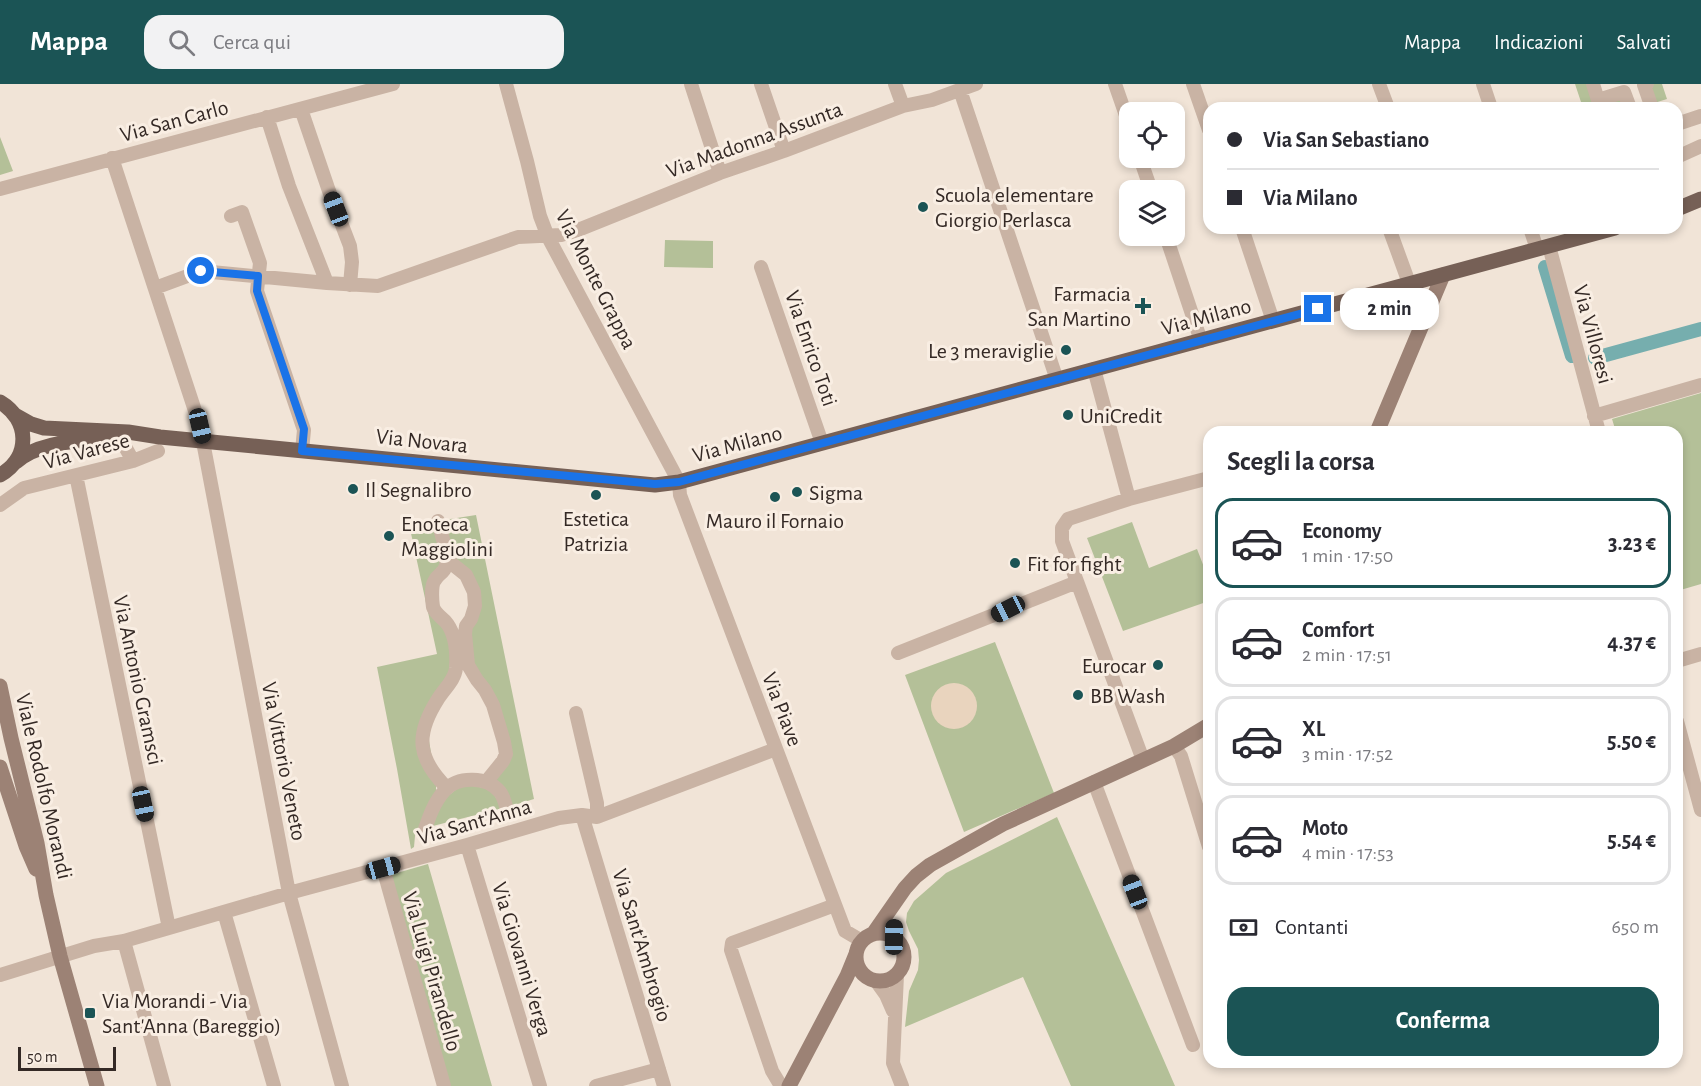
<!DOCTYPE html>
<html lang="it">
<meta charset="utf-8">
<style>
body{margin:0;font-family:"Alegreya Sans",sans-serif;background:#f2f2f3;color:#2b2b33;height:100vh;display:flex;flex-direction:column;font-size:22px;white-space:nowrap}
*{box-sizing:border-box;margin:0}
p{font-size:20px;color:#7c7c81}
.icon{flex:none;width:33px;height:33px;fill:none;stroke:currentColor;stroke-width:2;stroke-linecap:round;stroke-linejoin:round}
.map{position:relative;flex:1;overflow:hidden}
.drawer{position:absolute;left:1203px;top:342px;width:480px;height:642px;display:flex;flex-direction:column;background:#fff;border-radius:18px;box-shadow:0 3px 9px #0003}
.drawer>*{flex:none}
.top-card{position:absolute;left:1203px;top:18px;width:480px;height:132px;border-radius:18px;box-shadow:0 3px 9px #0003;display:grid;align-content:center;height:132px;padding:0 24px;background:#fff}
.buttons{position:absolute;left:1119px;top:18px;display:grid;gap:12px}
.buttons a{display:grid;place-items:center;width:66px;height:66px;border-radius:12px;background:#fff;box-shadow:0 3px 9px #0003;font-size:30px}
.scale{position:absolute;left:18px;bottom:15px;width:98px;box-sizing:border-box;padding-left:6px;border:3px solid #342925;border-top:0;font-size:16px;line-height:21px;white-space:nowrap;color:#342925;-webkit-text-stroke:4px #f9eee3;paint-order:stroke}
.end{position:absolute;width:27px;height:27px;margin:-14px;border:8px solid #1a73e8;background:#fff;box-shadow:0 0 0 3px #fff}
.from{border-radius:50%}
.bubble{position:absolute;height:42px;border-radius:18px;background:#fff;box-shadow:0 3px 9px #0003;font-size:20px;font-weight:700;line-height:42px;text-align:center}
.car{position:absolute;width:18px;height:36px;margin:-18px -9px;border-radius:8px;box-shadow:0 0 4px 2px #0007;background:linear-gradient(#222 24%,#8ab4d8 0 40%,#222 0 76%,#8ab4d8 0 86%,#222 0)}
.top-card b{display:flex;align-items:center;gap:21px;height:57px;font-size:22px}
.top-card b+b{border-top:2px solid #e1e1e2}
.top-card i{width:15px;height:15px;background:#2b2b33}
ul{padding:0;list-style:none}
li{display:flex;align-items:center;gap:18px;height:90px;margin:0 12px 9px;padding:0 12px;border:3px solid #e1e1e2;border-radius:18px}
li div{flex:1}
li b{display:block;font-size:22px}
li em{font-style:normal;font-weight:700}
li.active{border-color:#1b5455}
li>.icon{width:54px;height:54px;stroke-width:1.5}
h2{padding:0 24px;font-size:27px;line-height:72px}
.pay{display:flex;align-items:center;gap:15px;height:66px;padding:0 24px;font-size:22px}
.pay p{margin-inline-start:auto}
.action{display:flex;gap:12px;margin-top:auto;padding:12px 24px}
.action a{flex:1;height:69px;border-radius:18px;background:#1b5455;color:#fff;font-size:24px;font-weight:700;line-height:69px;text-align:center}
header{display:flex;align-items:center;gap:36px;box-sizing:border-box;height:84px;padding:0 30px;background:#1b5455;color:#fff}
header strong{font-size:28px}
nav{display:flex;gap:33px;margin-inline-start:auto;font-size:21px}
.search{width:420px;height:54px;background:#f2f2f3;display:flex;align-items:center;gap:15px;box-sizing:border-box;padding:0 21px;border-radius:18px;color:#7c7c81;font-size:22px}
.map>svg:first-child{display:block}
</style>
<header>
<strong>Mappa</strong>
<div class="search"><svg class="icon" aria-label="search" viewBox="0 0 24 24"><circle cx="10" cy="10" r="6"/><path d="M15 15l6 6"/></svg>Cerca qui</div>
<nav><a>Mappa</a><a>Indicazioni</a><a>Salvati</a></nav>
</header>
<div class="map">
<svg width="1701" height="1002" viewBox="0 0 1701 1002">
<rect width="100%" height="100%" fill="#f1e4d7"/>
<!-- green -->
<path fill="#b4c098" d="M1575 0H1593L1599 16 1624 8 1630 24H1583Z
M1647 0H1662L1667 15 1651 20Z
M0 53 13 87 0 91Z
M665 156 713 157V184L664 183Z
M1701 309V500L1677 507V348H1616L1612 335Z
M476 431 534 715 511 722 495 695 509 673 473 585 469 552 478 527 455 479 444 436Z
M435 437 442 480 432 492 451 567 449 590 425 633 436 698V709L415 752 414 763 411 765 397 685 377 583 437 570 409 440Z
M1132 438 1149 484 1197 465 1209 496V517L1123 547 1087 454Z
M995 558 1054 709 964 748 905 591Z
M463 700 490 705 503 724 429 743 439 719Z
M1057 733 1162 972 1175 1002H1071L1023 893 905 943 909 907 918 886 919 876 918 865 909 847 906 838 907 829 914 817 946 789Z
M428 780 492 1002H447L390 791Z"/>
<!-- plaza -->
<path fill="#e9d4be" d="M931 622a23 23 0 1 1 46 0a23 23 0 1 1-46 0Z"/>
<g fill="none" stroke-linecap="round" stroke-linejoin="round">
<!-- canal -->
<path stroke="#76aeae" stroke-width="14" d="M1545 183 1572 272
M1595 274 1701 245"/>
<!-- street -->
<path stroke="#c9b3a4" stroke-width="14" d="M506 0 527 77 540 132 548 153 679 398 680 411 845 847 862 857
M691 0 720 89
M761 0 784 67
M895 0 903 22
M1115 0 1130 43
M1193 0 1209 46
M1379 0 1388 24
M1483 0 1491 24
M1593 0 1598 16 1624 8 1630 24
M1647 0 1644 1 1652 24
M960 6 1057 296
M301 25 329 107 350 162 352 178 350 201
M267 33 289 102 327 199
M1677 40 1701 32
M1677 73 1701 62
M112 74 200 342 289 809 342 1002
M1140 74 1151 106
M0 105 393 0
M231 132 242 128 260 179 257 207 304 346 302 367
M1242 144 1273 237
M1389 144 1409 199
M1530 144 1537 165
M1166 152 1201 257
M1549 162 1599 348
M761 183 822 359
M155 204 201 187 327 199 378 202 518 153 561 151 578 146 720 89 784 67 903 22 932 16 976 0
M1094 285 1129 415
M1594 332 1701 301
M115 356 123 359 133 377
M76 391 169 844
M0 421 24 404 133 377 158 367
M438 437C441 450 448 467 446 482 444 489 438 490 435 496 431 501 432 516 433 523 435 529 440 532 445 537 456 549 457 567 456 584 455 596 444 605 438 615 415 651 417 674 447 704
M446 468 451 479 466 491 474 508 475 522 471 535 466 542 465 550 468 581 477 596 485 606 493 621 504 658 506 670 503 677 486 698
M898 569 1077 498
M1677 577 1701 570
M576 629 597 719V733
M1677 637 1701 726
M1174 662 1181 672 1209 763
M1143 676 1062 457V444L1068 435 1129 415 1209 394
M1094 698 1193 961
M582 731 664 1002
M424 748C429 733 434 718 445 706 458 692 487 692 500 708 504 713 505 720 507 725
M467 761 540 1002
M383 784 444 1002
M224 828 274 1002
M124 857 164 1002
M0 891 94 862 124 857 289 809 467 761 559 734 582 731 597 733 776 665
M897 891 893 979 902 1002
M876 897 886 911 893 927
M596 1002 659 985
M781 1002 772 987 731 866 732 859 835 821"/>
<!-- secondary -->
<path stroke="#9c8275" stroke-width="15" d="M1377 348 1443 191
M0 602 11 654 37 759 46 811 60 872 97 1002
M0 683 26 762 36 785
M856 873a24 24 0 1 1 48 0a24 24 0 1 1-48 0Z
M873 850 905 804 916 792 930 781 1003 740 1174 662 1209 641
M789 1002 847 892 856 870"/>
<!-- primary -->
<path stroke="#766056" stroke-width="15" d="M1677 125 1701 115
M0 318C30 336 31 373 0 391
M15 331 31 340 44 344 128 348 160 353 655 401 679 398 1615 144
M16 378C37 359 75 356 104 356"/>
</g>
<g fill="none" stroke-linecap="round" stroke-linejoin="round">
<!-- route -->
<path stroke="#1a73e8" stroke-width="8" d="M201 187 258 192 257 207 304 345 302 367 655 400 679 398 1318 225"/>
</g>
<!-- markers -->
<g fill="#1b5455" stroke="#f9eee3" stroke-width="2">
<circle cx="923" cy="123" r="6"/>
<path d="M1140 213h6v6h6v6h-6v6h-6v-6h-6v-6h6z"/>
<circle cx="1066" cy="266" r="6"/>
<circle cx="1068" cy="331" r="6"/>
<circle cx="353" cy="405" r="6"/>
<circle cx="797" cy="408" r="6"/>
<circle cx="596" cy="411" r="6"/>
<circle cx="775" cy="413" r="6"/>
<circle cx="389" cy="452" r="6"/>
<circle cx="1015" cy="479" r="6"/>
<circle cx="1158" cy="581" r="6"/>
<circle cx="1078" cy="611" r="6"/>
<rect x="84" y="923" width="12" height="12" rx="3"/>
</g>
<g text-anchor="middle" stroke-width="6" stroke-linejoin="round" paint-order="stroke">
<!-- street labels -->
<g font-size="22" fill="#342925" stroke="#f9eee3">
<text transform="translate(174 36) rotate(-15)" y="8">Via San Carlo</text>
<text transform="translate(754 55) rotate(-20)" y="8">Via Madonna Assunta</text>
<text transform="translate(597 195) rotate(63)" y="8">Via Monte Grappa</text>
<text transform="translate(1206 232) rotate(-15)" y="8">Via Milano</text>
<text transform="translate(1594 250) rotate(75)" y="8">Via Villoresi</text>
<text transform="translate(812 264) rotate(71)" y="8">Via Enrico Toti</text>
<text transform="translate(422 356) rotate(6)" y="8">Via Novara</text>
<text transform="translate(737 359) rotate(-15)" y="8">Via Milano</text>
<text transform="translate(86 366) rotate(-15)" y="8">Via Varese</text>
<text transform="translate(139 596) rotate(78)" y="8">Via Antonio Gramsci</text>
<text transform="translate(783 625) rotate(69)" y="8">Via Piave</text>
<text transform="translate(285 677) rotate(79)" y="8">Via Vittorio Veneto</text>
<text transform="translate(45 702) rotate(77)" y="8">Viale Rodolfo Morandi</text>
<text transform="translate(474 737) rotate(-16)" y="8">Via Sant'Anna</text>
<text transform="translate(643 861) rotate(73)" y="8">Via Sant'Ambrogio</text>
<text transform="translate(523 875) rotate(73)" y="8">Via Giovanni Verga</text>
<text transform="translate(433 887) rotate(74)" y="8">Via Luigi Pirandello</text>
</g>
<!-- poi labels -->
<g font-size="22" fill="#342925" stroke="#f9eee3" text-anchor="start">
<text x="935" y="118">Scuola elementare<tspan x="935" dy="25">Giorgio Perlasca</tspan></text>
<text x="1131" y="217" text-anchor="end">Farmacia<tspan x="1131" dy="25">San Martino</tspan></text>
<text x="1054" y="274" text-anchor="end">Le 3 meraviglie</text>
<text x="1080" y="339">UniCredit</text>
<text x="365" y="413">Il Segnalibro</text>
<text x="809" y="416">Sigma</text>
<text x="596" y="442" text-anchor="middle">Estetica<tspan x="596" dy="25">Patrizia</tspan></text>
<text x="775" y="444" text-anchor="middle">Mauro il Fornaio</text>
<text x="401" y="447">Enoteca<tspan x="401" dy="25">Maggiolini</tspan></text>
<text x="1027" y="487">Fit for fight</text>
<text x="1146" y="589" text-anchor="end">Eurocar</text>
<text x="1090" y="619">BB Wash</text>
<text x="102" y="924">Via Morandi - Via<tspan x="102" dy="25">Sant'Anna (Bareggio)</tspan></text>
</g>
</g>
</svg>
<div class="buttons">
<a><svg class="icon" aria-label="locate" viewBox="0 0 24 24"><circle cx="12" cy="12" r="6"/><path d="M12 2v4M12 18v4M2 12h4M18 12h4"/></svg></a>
<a><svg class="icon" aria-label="layers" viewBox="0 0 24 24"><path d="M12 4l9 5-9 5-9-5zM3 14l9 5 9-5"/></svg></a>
</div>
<div class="scale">50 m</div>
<i class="end from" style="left:201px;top:187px"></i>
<i class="end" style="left:1318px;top:225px"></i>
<div class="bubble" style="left:1340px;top:204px;width:99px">2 min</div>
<i class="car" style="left:336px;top:125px;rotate:339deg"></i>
<i class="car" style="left:200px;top:342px;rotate:167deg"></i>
<i class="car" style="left:1008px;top:525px;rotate:243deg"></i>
<i class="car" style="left:143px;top:720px;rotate:168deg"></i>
<i class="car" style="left:383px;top:784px;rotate:75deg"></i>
<i class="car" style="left:1135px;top:808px;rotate:339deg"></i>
<i class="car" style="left:894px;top:853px;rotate:1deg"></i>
<div class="top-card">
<b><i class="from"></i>Via San Sebastiano</b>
<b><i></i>Via Milano</b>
</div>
<section class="drawer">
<h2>Scegli la corsa</h2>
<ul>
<li class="active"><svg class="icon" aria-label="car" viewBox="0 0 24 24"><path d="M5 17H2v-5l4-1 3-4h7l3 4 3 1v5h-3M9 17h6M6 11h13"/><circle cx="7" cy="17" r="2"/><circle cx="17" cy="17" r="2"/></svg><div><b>Economy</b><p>1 min · 17:50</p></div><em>3.23 €</em></li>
<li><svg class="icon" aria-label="car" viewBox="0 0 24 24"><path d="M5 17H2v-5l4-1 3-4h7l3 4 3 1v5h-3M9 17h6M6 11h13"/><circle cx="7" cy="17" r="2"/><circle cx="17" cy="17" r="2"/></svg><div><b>Comfort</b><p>2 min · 17:51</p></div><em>4.37 €</em></li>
<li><svg class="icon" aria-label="car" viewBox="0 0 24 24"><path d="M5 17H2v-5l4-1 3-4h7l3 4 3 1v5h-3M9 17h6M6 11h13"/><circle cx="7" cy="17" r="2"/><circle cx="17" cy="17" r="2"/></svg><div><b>XL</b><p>3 min · 17:52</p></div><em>5.50 €</em></li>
<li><svg class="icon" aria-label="car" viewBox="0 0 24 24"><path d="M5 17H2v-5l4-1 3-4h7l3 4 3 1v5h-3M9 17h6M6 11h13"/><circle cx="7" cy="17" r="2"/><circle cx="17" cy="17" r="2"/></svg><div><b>Moto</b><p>4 min · 17:53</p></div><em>5.54 €</em></li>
</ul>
<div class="pay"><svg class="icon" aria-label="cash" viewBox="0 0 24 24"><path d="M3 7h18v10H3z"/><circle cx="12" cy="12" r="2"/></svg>Contanti<p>650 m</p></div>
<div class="action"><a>Conferma</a></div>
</section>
</div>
